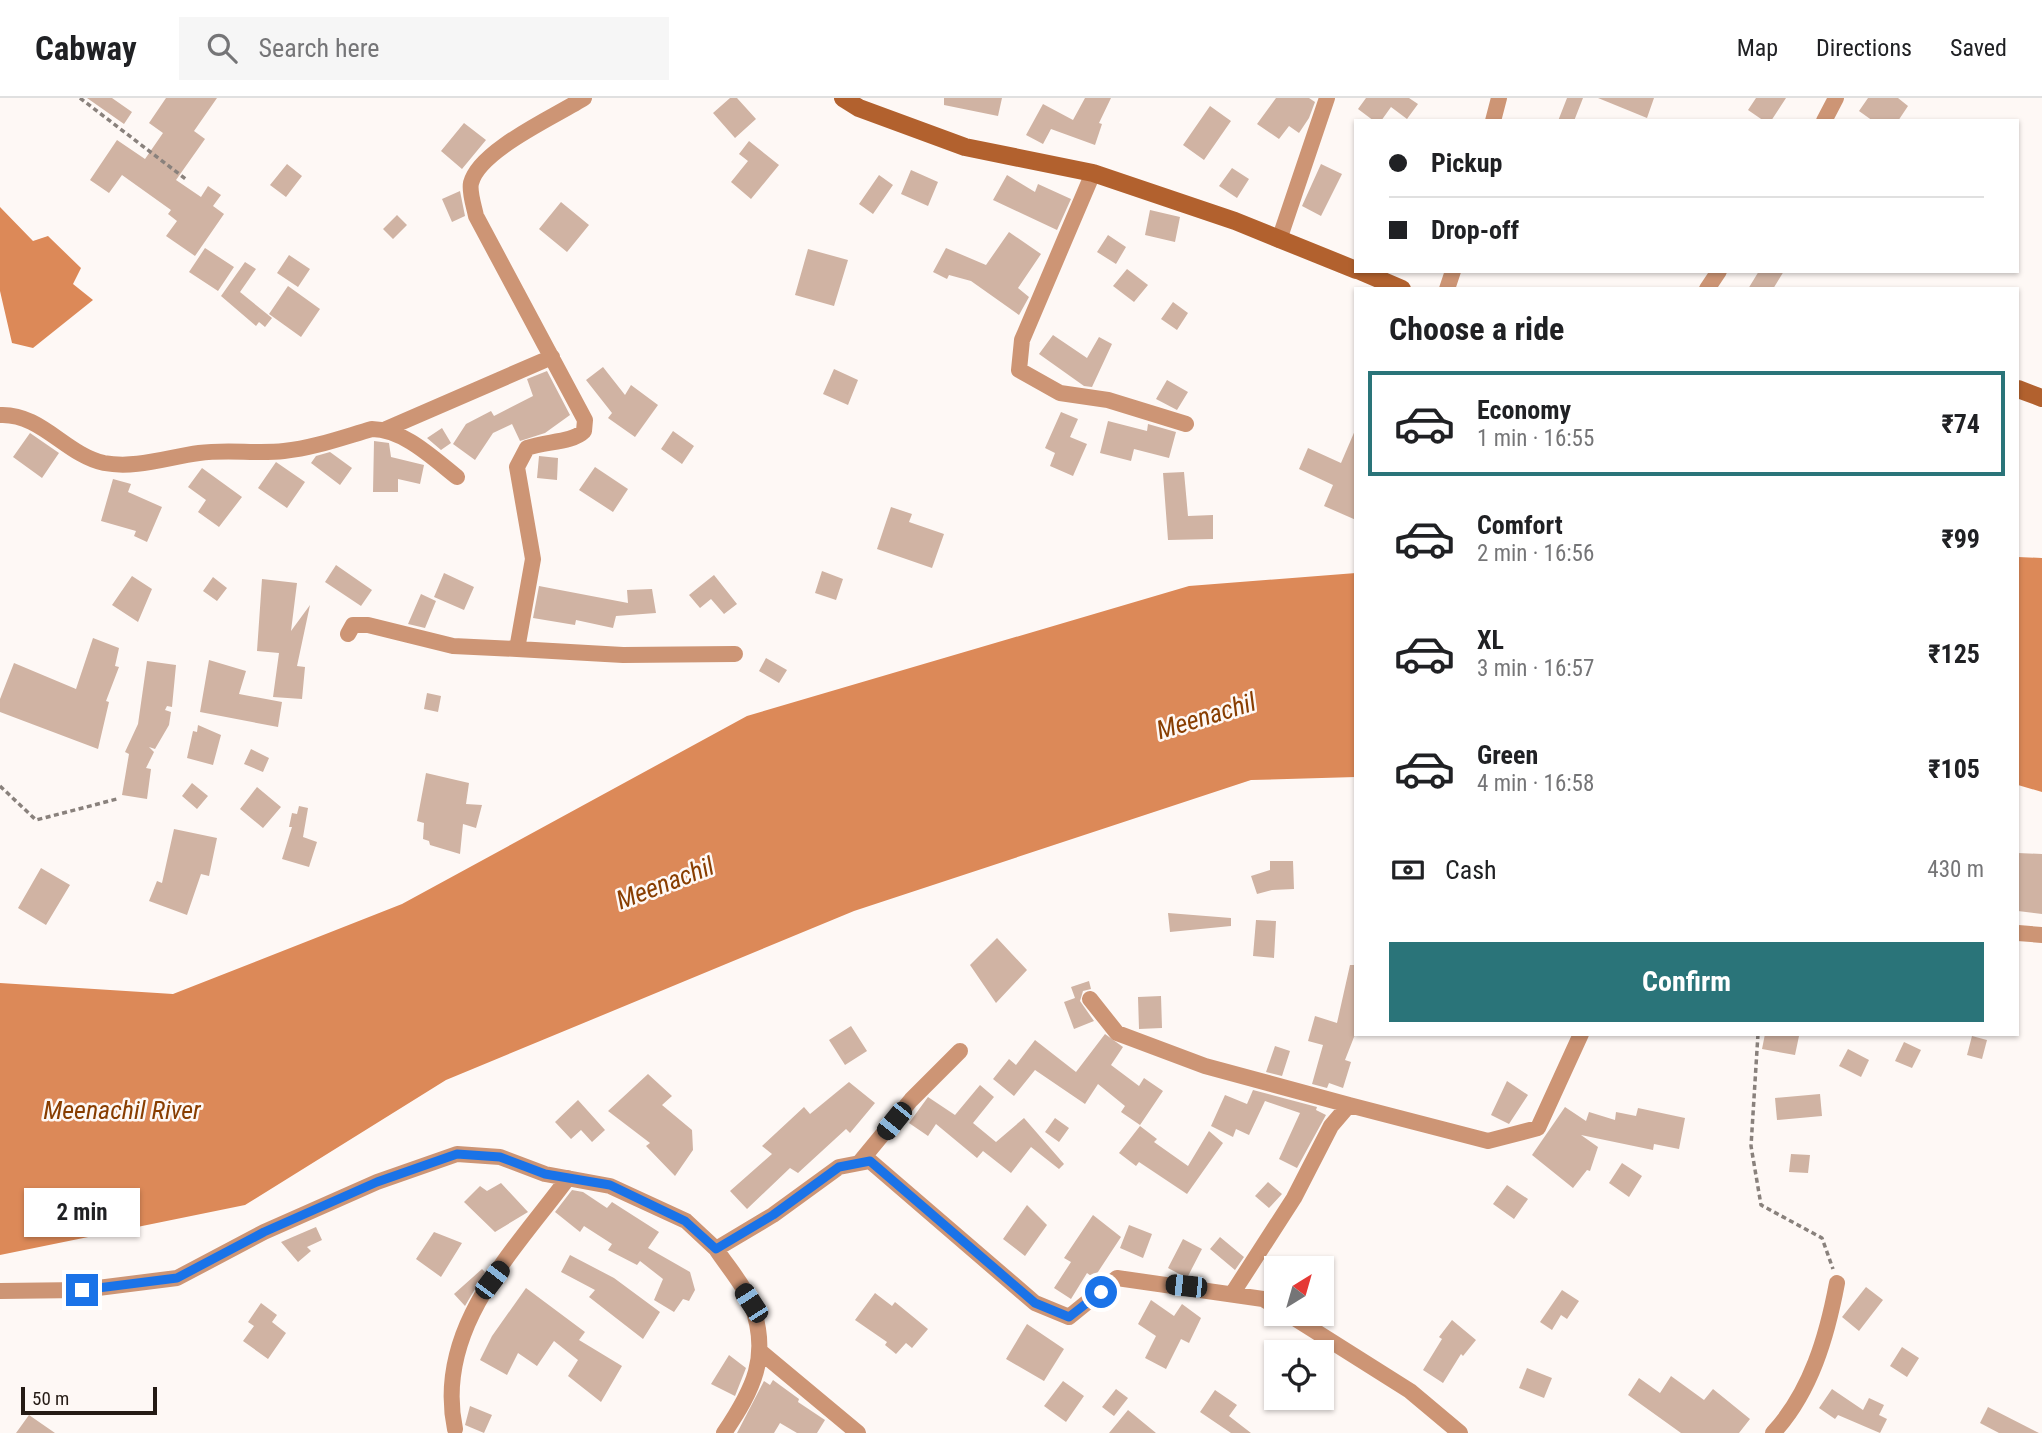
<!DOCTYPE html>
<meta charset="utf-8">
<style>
body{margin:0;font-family:"Roboto Condensed",sans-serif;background:#f6f6f6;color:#202124;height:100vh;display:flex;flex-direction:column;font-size:26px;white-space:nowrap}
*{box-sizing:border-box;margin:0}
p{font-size:23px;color:#757577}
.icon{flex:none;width:38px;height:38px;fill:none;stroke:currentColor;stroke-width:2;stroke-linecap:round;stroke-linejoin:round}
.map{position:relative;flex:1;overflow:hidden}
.sheet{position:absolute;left:1354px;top:189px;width:665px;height:749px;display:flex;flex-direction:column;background:#fff;border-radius:0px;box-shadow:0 2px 5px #0004}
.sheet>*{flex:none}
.guide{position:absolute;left:1354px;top:21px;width:665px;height:154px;border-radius:0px;box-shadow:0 2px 5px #0004;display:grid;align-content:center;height:154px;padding:0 35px;background:#fff}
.needle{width:46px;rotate:37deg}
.buttons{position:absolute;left:1264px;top:1158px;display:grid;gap:14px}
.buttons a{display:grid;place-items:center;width:70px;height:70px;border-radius:0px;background:#fff;box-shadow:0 2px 5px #0004;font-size:35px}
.scale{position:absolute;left:21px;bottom:18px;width:136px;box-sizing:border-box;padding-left:7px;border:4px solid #251b15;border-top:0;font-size:19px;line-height:24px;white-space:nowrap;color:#251b15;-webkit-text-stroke:5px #fef8f5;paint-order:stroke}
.end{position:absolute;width:32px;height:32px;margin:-16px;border:9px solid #1a73e8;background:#fff;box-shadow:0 0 0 4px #fff}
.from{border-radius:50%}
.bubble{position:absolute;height:49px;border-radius:0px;background:#fff;box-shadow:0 2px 5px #0004;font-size:23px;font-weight:700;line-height:49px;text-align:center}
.car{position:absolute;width:21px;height:42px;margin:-21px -10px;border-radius:9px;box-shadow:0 0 5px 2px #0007;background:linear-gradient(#222 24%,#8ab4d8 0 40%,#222 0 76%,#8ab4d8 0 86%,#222 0)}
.guide b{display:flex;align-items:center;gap:24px;height:66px;font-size:26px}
.guide b+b{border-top:2px solid #e0e0e0}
.guide i{width:18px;height:18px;background:#202124}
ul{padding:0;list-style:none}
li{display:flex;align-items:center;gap:21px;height:105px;margin:0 14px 10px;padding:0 21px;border:4px solid transparent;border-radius:0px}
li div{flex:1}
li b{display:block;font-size:26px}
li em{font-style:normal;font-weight:700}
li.current{border-color:#2a7479}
li>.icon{width:63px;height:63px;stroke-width:1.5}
h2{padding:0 35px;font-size:32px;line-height:84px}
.pay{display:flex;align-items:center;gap:18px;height:77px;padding:0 35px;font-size:26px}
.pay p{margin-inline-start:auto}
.button{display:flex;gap:14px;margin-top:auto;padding:14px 35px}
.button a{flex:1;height:80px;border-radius:0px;background:#2a7479;color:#fff;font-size:28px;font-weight:700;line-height:80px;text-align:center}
header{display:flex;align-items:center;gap:42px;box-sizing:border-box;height:98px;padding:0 35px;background:#fff;border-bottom:2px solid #e0e0e0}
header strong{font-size:33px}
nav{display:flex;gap:38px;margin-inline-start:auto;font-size:24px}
.search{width:490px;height:63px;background:#f6f6f6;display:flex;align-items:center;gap:18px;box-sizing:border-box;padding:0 24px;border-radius:0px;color:#757577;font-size:26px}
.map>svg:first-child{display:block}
</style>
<header>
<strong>Cabway</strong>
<div class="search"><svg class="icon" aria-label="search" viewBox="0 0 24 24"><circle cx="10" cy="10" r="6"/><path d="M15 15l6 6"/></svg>Search here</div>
<nav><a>Map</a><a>Directions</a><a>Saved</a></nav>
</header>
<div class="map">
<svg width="2042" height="1335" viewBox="0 0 2042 1335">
<rect width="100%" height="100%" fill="#fef8f5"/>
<!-- water -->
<path fill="#dc8958" d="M0 109 33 143 48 138 81 170 73 186 93 202 33 250 12 245 0 193Z
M2018 459 2042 460V694L2018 687Z
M1356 475V679L1251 682 854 813 446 982 245 1107 0 1157V885L173 896 402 806 747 618 1189 488Z"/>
<!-- building -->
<path fill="#d0b3a3" d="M87 0H112L132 14 124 26Z
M166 0H217L194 33 205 41 176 82 201 99 208 88 221 97 213 108 224 116 195 158 166 138 177 123 168 116 171 112 122 77 109 95 90 82 117 42 145 61 163 35 149 25Z
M730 0H737L756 21 735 40 713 15Z
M944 0H1002L998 18 944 7Z
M1085 0H1111L1099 25 1102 26 1095 47 1051 31 1043 46 1026 37 1043 6 1073 22Z
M1276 0H1309L1315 4 1309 20 1299 35 1289 28 1279 41 1257 26Z
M1366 0H1409L1418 6 1407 21 1391 9 1381 23H1374L1358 11Z
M1567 0H1583L1574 23H1558Z
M1598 0H1654L1647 20Z
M1756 0H1786L1771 23H1764L1748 12Z
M1868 0H1898L1908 8 1898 23H1873L1859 13Z
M1210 8 1231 23 1204 62 1183 47Z
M464 25 486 42 462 71 441 53Z
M749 43 779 67 751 101 731 84 748 63 739 56Z
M287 66 302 78 286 99 270 87Z
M1321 66 1342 76 1321 118 1302 108Z
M1232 70 1249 81 1237 100 1219 88Z
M911 72 938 84 928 108 901 96Z
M879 77 893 87 873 116 859 106Z
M1007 77 1035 94 1038 86 1071 101 1057 132 993 102Z
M460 93 465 118 452 124 442 101Z
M561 104 589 127 567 154 539 131Z
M1150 112 1180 119 1175 144 1145 137Z
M397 117 407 127 393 141 383 131Z
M1009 134 1041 156 1018 190 1029 199 1019 217 971 183 949 177 947 181 933 174 946 150 986 167Z
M1108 137 1126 149 1116 166 1097 154Z
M205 150 234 169 218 193 189 174Z
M808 151 848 162 834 208 795 197Z
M289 157 310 171 298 189 277 175Z
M245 164 256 171 240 194 272 220 265 229 259 224 256 228 221 198Z
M1127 171 1148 187 1134 204 1113 188Z
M1759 173H1784L1773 191H1748Z
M288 188 320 211 301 239 269 216Z
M1173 204 1188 215 1177 232 1161 221Z
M1053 237 1087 260 1099 239 1112 246 1092 289 1084 288 1039 256Z
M603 269 625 297 631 287 658 307 635 339 608 320 612 315 586 282Z
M834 271 858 282 848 307 823 296Z
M547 273 570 317 545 335 520 343 512 326 493 335 475 362 453 346 466 326 491 313 494 318 533 298 527 281Z
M1167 282 1188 294 1177 312 1156 301Z
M1061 314 1078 321 1070 339 1087 346 1073 378 1050 368 1055 355 1045 350Z
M1108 323 1147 333 1148 326 1176 334 1169 360 1134 351 1131 363 1100 355Z
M442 330 451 345 441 352 427 340Z
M1356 330V422L1324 408 1333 387 1299 371 1308 350 1341 365Z
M673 333 694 348 682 366 661 351Z
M30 335 59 355 42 380 13 359Z
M374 343 389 345 391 359 424 367 420 386 398 381V394H373Z
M330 354 352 370 340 387 311 365 316 358Z
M539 358 558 360 557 382 537 380Z
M276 364 305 384 287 410 258 390Z
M595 369 628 391 613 414 579 392Z
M202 370 242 399 219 429 198 414 206 402 188 389Z
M1184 374 1188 418 1213 417V441L1168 442 1163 375Z
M113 381 131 386 128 394 162 409 147 444 134 438 136 433 101 423Z
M891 409 912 416 909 424 944 436 932 470 877 451Z
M336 467 372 492 361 508 325 484Z
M822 473 843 481 836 502 815 495Z
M444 475 474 489 464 512 434 499Z
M714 477 737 506 724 516 711 501 700 510 689 497Z
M132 478 152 491 138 524 112 507Z
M213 479 227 490 217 503 203 493Z
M262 481 297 485 291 533 310 507 297 568 305 569 302 601 273 599 279 555 257 553Z
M539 488 628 505 627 492 652 491 656 515 616 518 613 530 576 522 575 527 533 520Z
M421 496 436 503 425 530 408 526Z
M93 540 119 550 115 568 119 569 106 603 109 604 98 651 0 614V601L14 565 76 591Z
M766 560 787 572 779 585 759 573Z
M209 562 246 573 239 596 282 604 278 629 200 614Z
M147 563 176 567 172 609 167 608 165 612 171 614 169 627 155 651 149 649 154 654 146 670 151 671 147 701 122 697 129 656 125 654 138 626Z
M427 595 441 598 438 614 424 611Z
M198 627 221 637 213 667 187 660 193 633 197 634Z
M251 651 269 660 263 674 244 666Z
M426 675 469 685 466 706 482 707 476 730 463 726 460 756 430 747 429 743 423 741 424 725 417 723Z
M192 685 208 698 197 711 182 698Z
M257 689 281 709 263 730 240 711Z
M299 708 308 710 303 739 317 744 309 769 282 761 292 729H289L292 715 297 716Z
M174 731 217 740 209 778 201 776 187 817 149 803 157 783 162 785Z
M2018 755 2042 756V816L2018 813Z
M1270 763H1293L1294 791 1272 792 1257 796 1251 778 1270 772Z
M41 770 70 787 46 827 18 810Z
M1168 815 1231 820V828L1170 834Z
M1256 822 1276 823 1274 860 1253 858Z
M997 840 1027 872 996 905 970 867Z
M1350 867H1356V934L1345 962 1351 964 1343 990 1329 985 1327 990 1312 986 1323 947 1308 943 1315 918 1337 925Z
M1089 883 1091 891 1083 893 1080 903 1094 923 1074 931 1064 904 1075 900 1071 889Z
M1161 898 1162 930 1139 931 1138 899Z
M851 928 867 953 845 967 829 942Z
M1105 936 1123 949 1111 967 1139 988 1144 980 1163 993 1140 1027 1121 1014 1125 1008 1098 986 1085 1006 1035 972 1014 998 993 981 1009 961 1016 967 1035 942 1076 974Z
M1765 936 1799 938 1795 957 1762 951Z
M1972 938 1987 942 1982 961 1967 957Z
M1904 944 1921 952 1912 970 1895 963Z
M1275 948 1290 953 1282 978 1266 974Z
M1848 951 1869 962 1861 979 1839 968Z
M648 976 672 998 662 1007 692 1032 693 1052 675 1078 646 1048 650 1045 608 1013Z
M1507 983 1528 997 1509 1026 1491 1017Z
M849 984 875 1005 850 1035 846 1031 798 1075 790 1070 747 1111 730 1093 772 1056 762 1048 804 1009 810 1016Z
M980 987 994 999 973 1025 996 1044 1024 1020 1064 1066 1059 1071 1031 1049 1011 1075 983 1053 977 1060 936 1026 928 1038 909 1025 928 999 955 1017Z
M1253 992 1317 1009 1316 1012 1326 1017 1297 1070 1279 1061 1300 1015 1265 1003 1249 1037 1236 1031 1233 1039 1211 1028 1225 997 1247 1006Z
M1820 996 1822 1018 1777 1022 1775 1000Z
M578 1002 605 1032 592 1044 581 1032 571 1041 555 1024Z
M1565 1009 1586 1023 1589 1014 1615 1022 1616 1014 1636 1018 1638 1010 1685 1020 1679 1051 1654 1046 1653 1052 1581 1037 1598 1049 1590 1073 1587 1072 1573 1090 1532 1057Z
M1055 1020 1069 1030 1059 1044 1045 1034Z
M1140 1028 1157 1041 1154 1044 1188 1068 1209 1033 1223 1045 1187 1096 1139 1064 1136 1068 1119 1055Z
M1791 1056 1810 1057 1808 1075 1789 1074Z
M1622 1065 1642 1078 1629 1099 1609 1085Z
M1268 1084 1282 1096 1269 1110 1255 1098Z
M501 1085 528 1114 495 1134 464 1104 480 1088 487 1093Z
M1507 1087 1528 1101 1514 1121 1493 1106Z
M572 1092 583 1094 607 1110 612 1104 659 1134 648 1150 690 1174 695 1192 689 1203 683 1201 674 1214 654 1202 663 1181 640 1163 637 1167 608 1152 612 1146 584 1128 580 1134 555 1114Z
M1027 1107 1047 1127 1025 1158 1003 1141Z
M1093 1117 1121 1139 1094 1180 1087 1175 1071 1201 1054 1190 1071 1164 1064 1160Z
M1129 1127 1152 1136 1143 1160 1120 1150Z
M316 1129 322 1142 307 1149 311 1153 298 1164 281 1144Z
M434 1134 462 1145 441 1179 416 1161Z
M1220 1139 1244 1159 1235 1172 1210 1151Z
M1183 1141 1202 1151 1187 1180 1168 1170Z
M570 1157 614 1180 660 1214 643 1241 589 1199 595 1192 561 1174Z
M482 1171 485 1174 465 1208 454 1196Z
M1866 1189 1883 1202 1859 1233 1842 1219Z
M526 1190 585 1234 579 1242 622 1268 601 1304 568 1278 578 1262 554 1243 537 1268 518 1255 507 1277 480 1262 492 1238Z
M1562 1192 1579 1203 1567 1221 1561 1217 1552 1232 1540 1224Z
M875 1195 892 1208 895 1204 928 1231 912 1250 906 1245 896 1256 885 1247 887 1244 855 1222Z
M1151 1202 1174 1218 1182 1206 1201 1220 1189 1245 1181 1241 1166 1271 1145 1260 1156 1238 1138 1226Z
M261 1205 277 1217 272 1224 286 1235 268 1261 243 1243 254 1228 248 1224Z
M1452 1222 1476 1242 1463 1258 1461 1256 1443 1285 1423 1272 1442 1241 1439 1239Z
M1027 1226 1064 1251 1044 1283 1006 1261Z
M1902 1249 1919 1260 1907 1279 1890 1268Z
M729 1257 746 1270 735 1298 711 1286Z
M1527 1270 1552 1280 1544 1300 1519 1290Z
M1671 1278 1704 1302 1713 1291 1750 1321 1739 1335H1681L1628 1297 1639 1280 1660 1295Z
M773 1282 799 1301 798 1304 825 1322 817 1335H797L780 1325 774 1335H737L764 1283 770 1287Z
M1063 1283 1084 1298 1066 1324 1044 1308Z
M1116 1291 1128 1300 1114 1318 1102 1309Z
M1832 1291 1863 1312 1869 1300 1884 1307 1879 1317 1887 1321 1880 1335 1838 1317 1835 1321 1819 1310Z
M1215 1292 1237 1307 1229 1318 1251 1335H1231L1200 1314Z
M470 1308 492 1317 484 1335 465 1327Z
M1988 1309 2039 1335H1999L1980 1325Z
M1128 1312 1156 1335H1109Z
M29 1317 55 1335H16Z"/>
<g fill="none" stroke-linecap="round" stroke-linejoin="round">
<!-- path -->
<path stroke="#89817c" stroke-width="3.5" stroke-dasharray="5 3.5" stroke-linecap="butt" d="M80 0 187 82
M0 688 36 722 117 701
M1758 936 1751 1048 1761 1107 1822 1140 1833 1171"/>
<!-- minor -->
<path stroke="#cd9575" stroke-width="16" d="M584 0C556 18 479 52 471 85 469 94 474 108 476 118L585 322 584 333C572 345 545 343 527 350L517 369 533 461 517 551 623 557 735 556
M1493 23 1499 0
M1824 23 1836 0
M1093 75 1022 242 1019 272 1060 295 1108 302 1186 326
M1279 142 1327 0
M1447 191 1453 173
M1707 191 1719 173
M0 317C41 315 66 357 104 365 136 371 168 359 199 355 227 351 256 356 284 353 314 350 344 339 372 331 403 331 433 360 457 379
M386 331 552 259
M348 536 353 527H368L453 548 517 551
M2018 835 2042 837
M1090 901 1117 935 1205 968 1349 1007
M859 1065 911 1002 960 953
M716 1151C727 1168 744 1187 751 1205 771 1258 753 1292 724 1335
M0 1193 82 1192 177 1180 264 1134 377 1084 457 1056 500 1059 545 1076 610 1088 686 1123 716 1151 773 1117 839 1069 870 1063 1035 1205 1069 1219 1117 1180 1263 1201 1276 1209
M1232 1196 1294 1100 1331 1028 1349 1007 1488 1043 1538 1030 1581 936
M1288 1216 1410 1293 1460 1335
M762 1255 858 1335
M455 1331C434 1231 513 1154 568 1080
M1773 1335C1811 1294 1827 1238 1837 1185"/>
<!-- secondary -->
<path stroke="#b2612e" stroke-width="18" d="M843 0 859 10 965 49 1093 75 1235 123 1356 172
M1360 173 1402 191
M2018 291 2042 300"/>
</g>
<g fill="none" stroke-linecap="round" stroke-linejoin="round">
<!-- route -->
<path stroke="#1a73e8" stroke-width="9" d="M82 1192 177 1180 264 1134 377 1084 457 1056 500 1059 545 1076 610 1087 685 1123 716 1151 773 1117 839 1069 870 1063 1035 1205 1069 1219 1101 1194"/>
</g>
<g text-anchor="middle" stroke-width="5" stroke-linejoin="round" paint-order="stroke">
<!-- water labels -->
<g font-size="26" font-style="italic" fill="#883d00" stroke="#fef8f5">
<text transform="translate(1206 618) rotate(-17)" y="9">Meenachil</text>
<text transform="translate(665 785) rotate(-21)" y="9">Meenachil</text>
<text x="122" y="1021">Meenachil River</text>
</g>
</g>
</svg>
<div class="buttons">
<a><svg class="needle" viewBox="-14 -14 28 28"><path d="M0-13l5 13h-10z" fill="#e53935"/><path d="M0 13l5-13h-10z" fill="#757577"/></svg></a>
<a><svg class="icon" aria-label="locate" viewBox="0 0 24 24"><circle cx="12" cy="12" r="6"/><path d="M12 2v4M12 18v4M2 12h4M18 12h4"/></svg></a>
</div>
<div class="scale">50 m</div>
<i class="end from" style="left:1101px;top:1194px"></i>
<i class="end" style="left:82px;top:1192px"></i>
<div class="bubble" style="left:24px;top:1090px;width:116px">2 min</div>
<i class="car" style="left:894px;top:1023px;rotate:219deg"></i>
<i class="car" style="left:492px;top:1182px;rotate:37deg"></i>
<i class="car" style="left:1186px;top:1188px;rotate:276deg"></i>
<i class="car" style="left:751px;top:1205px;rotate:327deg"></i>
<div class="guide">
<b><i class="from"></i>Pickup</b>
<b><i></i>Drop-off</b>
</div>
<section class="sheet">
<h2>Choose a ride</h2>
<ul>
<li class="current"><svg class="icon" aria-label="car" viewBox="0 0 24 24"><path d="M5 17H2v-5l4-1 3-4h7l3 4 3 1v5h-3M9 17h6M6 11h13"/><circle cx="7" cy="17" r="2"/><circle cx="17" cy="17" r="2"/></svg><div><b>Economy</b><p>1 min · 16:55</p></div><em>₹74</em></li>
<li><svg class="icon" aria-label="car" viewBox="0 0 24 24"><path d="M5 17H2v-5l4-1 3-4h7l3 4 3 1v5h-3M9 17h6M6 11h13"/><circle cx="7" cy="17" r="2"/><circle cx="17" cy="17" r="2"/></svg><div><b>Comfort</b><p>2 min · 16:56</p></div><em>₹99</em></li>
<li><svg class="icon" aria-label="car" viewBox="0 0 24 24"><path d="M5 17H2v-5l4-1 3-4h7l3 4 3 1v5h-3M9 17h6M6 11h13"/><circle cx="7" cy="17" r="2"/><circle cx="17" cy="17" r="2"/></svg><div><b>XL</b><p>3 min · 16:57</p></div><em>₹125</em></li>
<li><svg class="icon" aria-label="car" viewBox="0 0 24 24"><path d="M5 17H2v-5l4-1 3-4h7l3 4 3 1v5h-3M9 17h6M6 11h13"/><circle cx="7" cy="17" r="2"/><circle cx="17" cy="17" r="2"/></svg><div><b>Green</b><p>4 min · 16:58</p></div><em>₹105</em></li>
</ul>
<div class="pay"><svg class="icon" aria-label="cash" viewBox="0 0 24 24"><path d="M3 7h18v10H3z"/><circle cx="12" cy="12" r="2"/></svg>Cash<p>430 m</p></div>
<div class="button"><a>Confirm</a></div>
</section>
</div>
